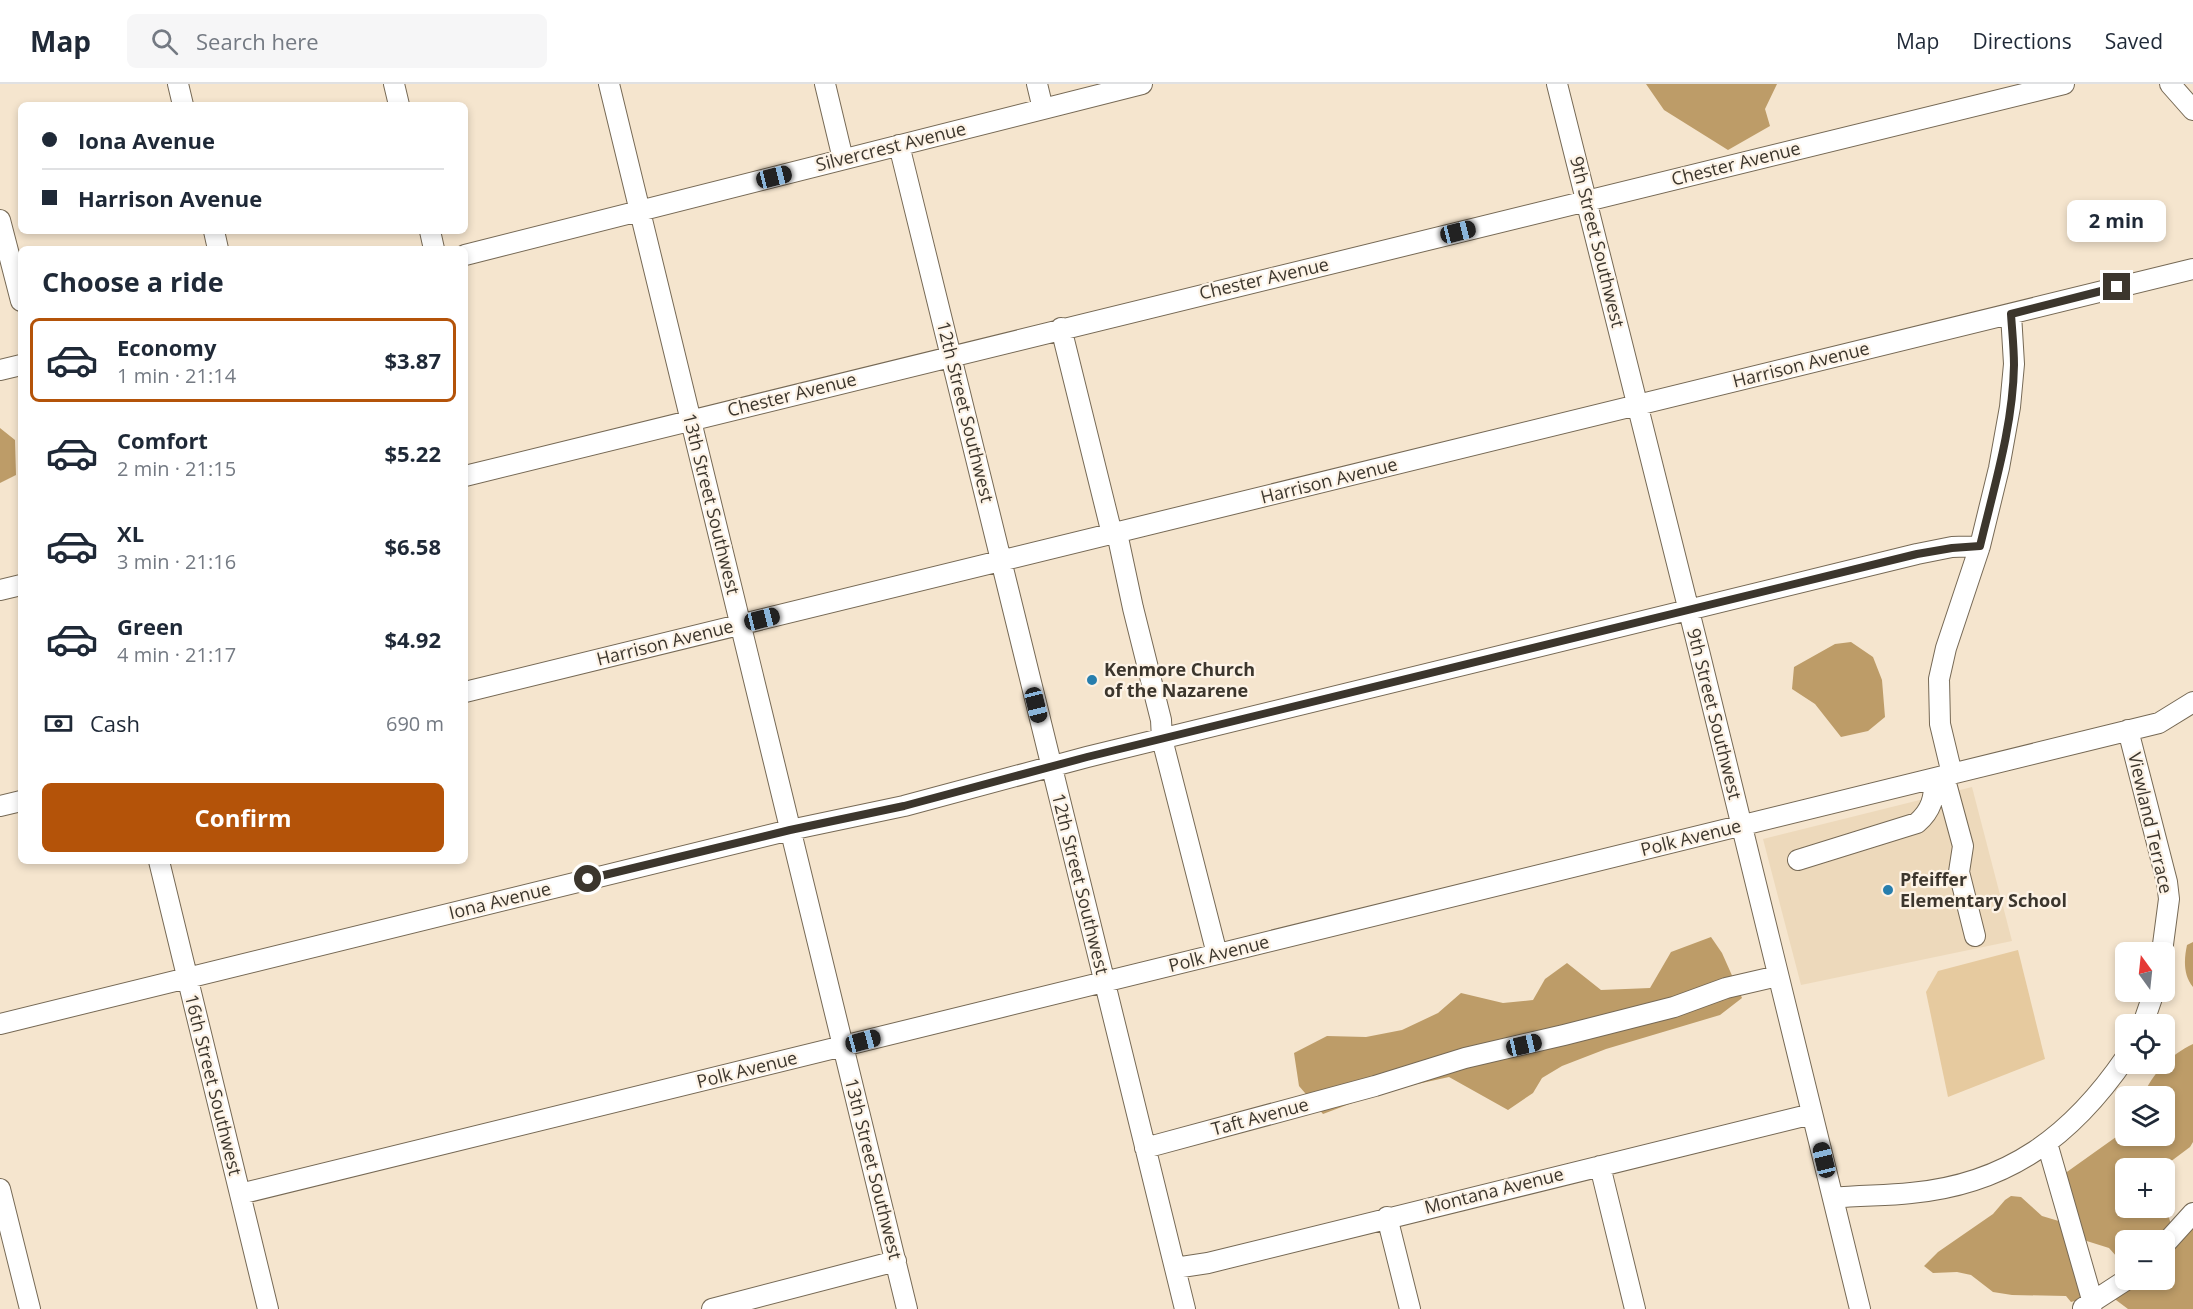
<!DOCTYPE html>
<meta charset="utf-8">
<style>
body{margin:0;font-family:"Open Sans",sans-serif;background:#f6f6f7;color:#1f2937;height:100vh;display:flex;flex-direction:column;font-size:22px;white-space:nowrap}
*{box-sizing:border-box;margin:0}
p{font-size:20px;color:#747a83}
.icon{flex:none;width:33px;height:33px;fill:none;stroke:currentColor;stroke-width:2;stroke-linecap:round;stroke-linejoin:round}
.map{position:relative;flex:1;overflow:hidden}
.side{position:absolute;left:18px;top:162px;width:450px;height:618px;display:flex;flex-direction:column;background:#fff;border-radius:9px;box-shadow:0 3px 9px #0003}
.side>*{flex:none}
.guide{position:absolute;left:18px;top:18px;width:450px;height:132px;border-radius:9px;box-shadow:0 3px 9px #0003;display:grid;align-content:center;height:132px;padding:0 24px;background:#fff}
.needle{width:39px;rotate:345deg}
.controls{position:absolute;left:2115px;top:858px;display:grid;gap:12px}
.controls a{display:grid;place-items:center;width:60px;height:60px;border-radius:9px;background:#fff;box-shadow:0 3px 9px #0003;font-size:30px}
.end{position:absolute;width:27px;height:27px;margin:-14px;border:8px solid #3c362d;background:#fff;box-shadow:0 0 0 3px #fff}
.from{border-radius:50%}
.bubble{position:absolute;height:42px;border-radius:9px;background:#fff;box-shadow:0 3px 9px #0003;font-size:20px;font-weight:700;line-height:42px;text-align:center}
.car{position:absolute;width:18px;height:36px;margin:-18px -9px;border-radius:8px;box-shadow:0 0 4px 2px #0007;background:linear-gradient(#222 24%,#8ab4d8 0 40%,#222 0 76%,#8ab4d8 0 86%,#222 0)}
.guide b{display:flex;align-items:center;gap:21px;height:57px;font-size:22px}
.guide b+b{border-top:2px solid #e0e1e3}
.guide i{width:15px;height:15px;background:#1f2937}
ul{padding:0;list-style:none}
li{display:flex;align-items:center;gap:18px;height:84px;margin:0 12px 9px;padding:0 12px;border:3px solid transparent;border-radius:9px}
li div{flex:1}
li b{display:block;font-size:22px}
li em{font-style:normal;font-weight:700}
li.current{border-color:#b45309}
li>.icon{width:54px;height:54px;stroke-width:1.5}
h2{padding:0 24px;font-size:27px;line-height:72px}
.pay{display:flex;align-items:center;gap:15px;height:66px;padding:0 24px;font-size:22px}
.pay p{margin-inline-start:auto}
.cta{display:flex;gap:12px;margin-top:auto;padding:12px 24px}
.cta a{flex:1;height:69px;border-radius:9px;background:#b45309;color:#fff;font-size:24px;font-weight:700;line-height:69px;text-align:center}
header{display:flex;align-items:center;gap:36px;box-sizing:border-box;height:84px;padding:0 30px;background:#fff;border-bottom:2px solid #e0e1e3}
header strong{font-size:28px}
nav{display:flex;gap:33px;margin-inline-start:auto;font-size:21px}
.search{width:420px;height:54px;background:#f6f6f7;display:flex;align-items:center;gap:15px;box-sizing:border-box;padding:0 21px;border-radius:9px;color:#747a83;font-size:22px}
.map>svg:first-child{display:block}
</style>
<header>
<strong>Map</strong>
<div class="search"><svg class="icon" aria-label="search" viewBox="0 0 24 24"><circle cx="10" cy="10" r="6"/><path d="M15 15l6 6"/></svg>Search here</div>
<nav><a>Map</a><a>Directions</a><a>Saved</a></nav>
</header>
<div class="map">
<svg width="2193" height="1225" viewBox="0 0 2193 1225">
<rect width="100%" height="100%" fill="#f5e5ce"/>
<!-- built -->
<path fill="#edd9bb" d="M1972 703 2012 857 1801 901 1763 755Z"/>
<!-- green -->
<path fill="#e6ca9f" d="M2018 866 2045 975 1948 1013 1926 908 1938 887Z"/>
<!-- forest -->
<path fill="#bd9c68" d="M1646 0H1777L1765 25 1770 42 1728 66 1664 26Z
M0 344 15 356 16 391 0 399Z
M1851 558 1873 573 1882 596 1885 633 1868 647 1841 653 1815 620 1792 605 1794 583 1835 560Z
M1711 853 1722 869 1742 914 1720 931 1606 965 1562 982 1542 994 1533 1009 1508 1026 1449 993 1381 1008 1323 1030 1299 1002 1294 969 1327 952 1366 953 1402 946 1438 929 1461 909 1503 919 1533 916 1545 895 1567 879 1601 906 1650 904 1671 868Z
M2193 858V903C2183 891 2184 875 2187 861Z
M2193 960V1058L2190 1063 2162 1084H2126V1124H2164L2165 1120 2174 1151 2193 1129V1225H2128L2116 1216 2110 1208 2126 1196H2164V1156H2126L2125 1182 2109 1164 2074 1153 2082 1215 2071 1218 2066 1212 2012 1211 1993 1208 1971 1191 1957 1188 1933 1189 1924 1182 1938 1168 1993 1130 2005 1116 2011 1112 2021 1113 2042 1132 2062 1138 2057 1095 2116 1053 2125 1042 2126 1052H2164V1012H2143C2152 990 2171 970 2193 960Z"/>
<g fill="none" stroke-linecap="round" stroke-linejoin="round">
<!-- minor casing -->
<g stroke="#766955" stroke-width="22">
<path id="minor" d="M178 0 183 21
M394 0 399 21
M609 0 907 1225
M825 0 843 75
M1037 0 1043 25
M1557 0 1698 563 1860 1225
M2170 0 2193 26
M899 61 1185 1225
M0 136 21 217
M214 147 218 165
M430 147 434 165
M465 171 1142 0
M1061 244 1112 450
M0 286 21 281
M465 392 2064 0
M1117 449 1133 524 1161 636 1162 655 1217 870
M0 506 21 501
M465 608 2193 185
M2128 646 2167 798 2169 815 2162 868
M1952 690 1940 640 1939 595 1946 564 1980 462 1999 384 2010 323 2014 280 2011 230
M1944 692 1963 762 1959 788 1975 852
M0 722 21 717
M1798 776 1917 739C1932 726 1934 714 1935 694
M159 777 268 1225
M0 940 790 746 904 722 1087 673 1917 470 1952 463 1980 462
M2143 940 2154 908
M2047 1059 2093 1219
M1145 1064 1375 1002 1465 974 1564 951 1674 923 1726 904 1778 892
M1600 1082 1635 1225
M0 1105 30 1225
M240 1110 2159 639 2193 618
M1833 1114C1859 1111 1885 1112 1911 1109 2008 1100 2072 1052 2126 973
M1387 1133 1410 1225
M2164 1161 2193 1129
M1175 1184 1208 1179 1812 1030
M2083 1224 2126 1196
M712 1225 896 1177"/>
</g>
<!-- minor -->
<use href="#minor" stroke="#fff" stroke-width="20"/>
</g>
<g fill="none" stroke-linecap="round" stroke-linejoin="round">
<!-- route -->
<path stroke="#3c362d" stroke-width="8" d="M588 795 790 746 904 722 1087 673 1917 470 1952 464 1980 462C1994 403 2013 342 2014 281 2014 264 2012 246 2011 230L2117 203"/>
</g>
<!-- markers -->
<g fill="#277ead" stroke="#fdf3e6" stroke-width="2">
<circle cx="1092" cy="596" r="6"/>
<circle cx="1888" cy="806" r="6"/>
</g>
<g text-anchor="middle" stroke-width="4.5" stroke-linejoin="round" paint-order="stroke">
<!-- street labels -->
<g font-size="18" fill="#3c362d" stroke="#fdf3e6">
<text transform="translate(891 63) rotate(-14)" y="6">Silvercrest Avenue</text>
<text transform="translate(1736 80) rotate(-14)" y="6">Chester Avenue</text>
<text transform="translate(1597 158) rotate(76)" y="6">9th Street Southwest</text>
<text transform="translate(1264 195) rotate(-13)" y="6">Chester Avenue</text>
<text transform="translate(1801 281) rotate(-14)" y="6">Harrison Avenue</text>
<text transform="translate(792 311) rotate(-14)" y="6">Chester Avenue</text>
<text transform="translate(965 328) rotate(76)" y="6">12th Street Southwest</text>
<text transform="translate(1329 397) rotate(-14)" y="6">Harrison Avenue</text>
<text transform="translate(711 420) rotate(76)" y="6">13th Street Southwest</text>
<text transform="translate(665 559) rotate(-14)" y="6">Harrison Avenue</text>
<text transform="translate(1714 630) rotate(76)" y="6">9th Street Southwest</text>
<text transform="translate(2150 739) rotate(77)" y="6">Viewland Terrace</text>
<text transform="translate(1691 754) rotate(-14)" y="6">Polk Avenue</text>
<text transform="translate(1080 800) rotate(76)" y="6">12th Street Southwest</text>
<text transform="translate(500 817) rotate(-14)" y="6">Iona Avenue</text>
<text transform="translate(1219 870) rotate(-14)" y="6">Polk Avenue</text>
<text transform="translate(747 986) rotate(-14)" y="6">Polk Avenue</text>
<text transform="translate(213 1001) rotate(76)" y="6">16th Street Southwest</text>
<text transform="translate(1260 1033) rotate(-15)" y="6">Taft Avenue</text>
<text transform="translate(873 1085) rotate(76)" y="6">13th Street Southwest</text>
<text transform="translate(1494 1107) rotate(-14)" y="6">Montana Avenue</text>
</g>
<!-- poi labels -->
<g font-size="18" font-weight="bold" fill="#3c362d" stroke="#fdf3e6" text-anchor="start">
<text x="1104" y="592">Kenmore Church<tspan x="1104" dy="21">of the Nazarene</tspan></text>
<text x="1900" y="802">Pfeiffer<tspan x="1900" dy="21">Elementary School</tspan></text>
</g>
</g>
</svg>
<div class="controls">
<a><svg class="needle" viewBox="-14 -14 28 28"><path d="M0-13l5 13h-10z" fill="#e53935"/><path d="M0 13l5-13h-10z" fill="#747a83"/></svg></a>
<a><svg class="icon" aria-label="locate" viewBox="0 0 24 24"><circle cx="12" cy="12" r="6"/><path d="M12 2v4M12 18v4M2 12h4M18 12h4"/></svg></a>
<a><svg class="icon" aria-label="layers" viewBox="0 0 24 24"><path d="M12 4l9 5-9 5-9-5zM3 14l9 5 9-5"/></svg></a>
<a>+</a>
<a>−</a>
</div>
<i class="end from" style="left:588px;top:795px"></i>
<i class="end" style="left:2117px;top:203px"></i>
<div class="bubble" style="left:2067px;top:116px;width:99px">2 min</div>
<i class="car" style="left:774px;top:93px;rotate:76deg"></i>
<i class="car" style="left:1458px;top:148px;rotate:76deg"></i>
<i class="car" style="left:762px;top:535px;rotate:76deg"></i>
<i class="car" style="left:1036px;top:621px;rotate:166deg"></i>
<i class="car" style="left:863px;top:957px;rotate:75deg"></i>
<i class="car" style="left:1524px;top:961px;rotate:77deg"></i>
<i class="car" style="left:1824px;top:1076px;rotate:346deg"></i>
<div class="guide">
<b><i class="from"></i>Iona Avenue</b>
<b><i></i>Harrison Avenue</b>
</div>
<section class="side">
<h2>Choose a ride</h2>
<ul>
<li class="current"><svg class="icon" aria-label="car" viewBox="0 0 24 24"><path d="M5 17H2v-5l4-1 3-4h7l3 4 3 1v5h-3M9 17h6M6 11h13"/><circle cx="7" cy="17" r="2"/><circle cx="17" cy="17" r="2"/></svg><div><b>Economy</b><p>1 min · 21:14</p></div><em>$3.87</em></li>
<li><svg class="icon" aria-label="car" viewBox="0 0 24 24"><path d="M5 17H2v-5l4-1 3-4h7l3 4 3 1v5h-3M9 17h6M6 11h13"/><circle cx="7" cy="17" r="2"/><circle cx="17" cy="17" r="2"/></svg><div><b>Comfort</b><p>2 min · 21:15</p></div><em>$5.22</em></li>
<li><svg class="icon" aria-label="car" viewBox="0 0 24 24"><path d="M5 17H2v-5l4-1 3-4h7l3 4 3 1v5h-3M9 17h6M6 11h13"/><circle cx="7" cy="17" r="2"/><circle cx="17" cy="17" r="2"/></svg><div><b>XL</b><p>3 min · 21:16</p></div><em>$6.58</em></li>
<li><svg class="icon" aria-label="car" viewBox="0 0 24 24"><path d="M5 17H2v-5l4-1 3-4h7l3 4 3 1v5h-3M9 17h6M6 11h13"/><circle cx="7" cy="17" r="2"/><circle cx="17" cy="17" r="2"/></svg><div><b>Green</b><p>4 min · 21:17</p></div><em>$4.92</em></li>
</ul>
<div class="pay"><svg class="icon" aria-label="cash" viewBox="0 0 24 24"><path d="M3 7h18v10H3z"/><circle cx="12" cy="12" r="2"/></svg>Cash<p>690 m</p></div>
<div class="cta"><a>Confirm</a></div>
</section>
</div>
